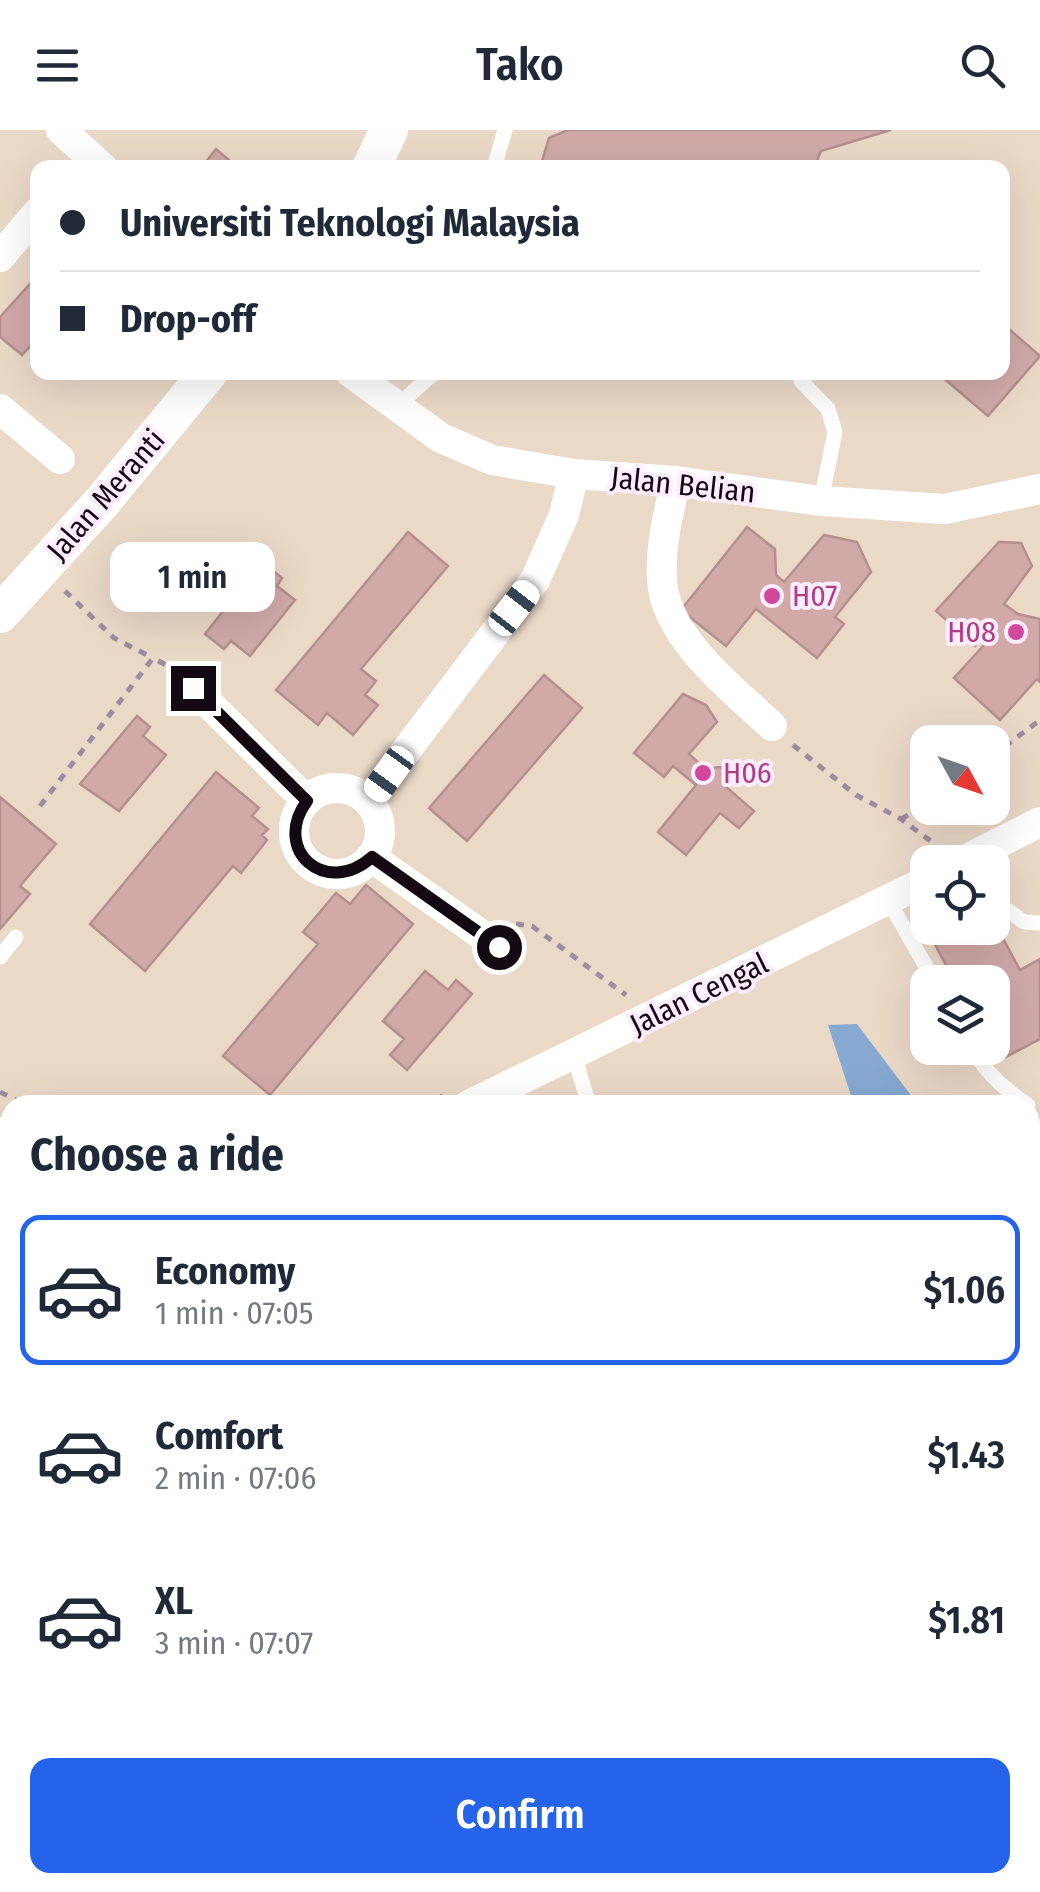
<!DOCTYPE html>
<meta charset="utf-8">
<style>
body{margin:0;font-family:"Fira Sans Condensed",sans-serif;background:#f6f6f7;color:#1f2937;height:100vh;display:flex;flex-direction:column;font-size:38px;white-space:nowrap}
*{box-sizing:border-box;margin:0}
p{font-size:32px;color:#747a83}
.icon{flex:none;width:55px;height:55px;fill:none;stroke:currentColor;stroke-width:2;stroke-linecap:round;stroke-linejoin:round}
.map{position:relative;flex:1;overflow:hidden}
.drawer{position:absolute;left:0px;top:965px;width:1040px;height:798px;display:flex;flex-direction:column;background:#fff;border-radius:30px 30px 0 0;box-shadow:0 10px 40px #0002}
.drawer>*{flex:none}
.top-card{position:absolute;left:30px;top:30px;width:980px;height:220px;border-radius:20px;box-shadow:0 10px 40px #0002;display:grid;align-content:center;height:220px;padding:0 30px;background:#fff}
.needle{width:65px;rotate:130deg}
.fabs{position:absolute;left:910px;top:595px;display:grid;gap:20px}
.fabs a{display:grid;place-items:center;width:100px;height:100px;border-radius:20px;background:#fff;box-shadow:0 10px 40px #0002;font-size:50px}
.end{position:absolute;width:45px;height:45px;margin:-22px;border:12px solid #120912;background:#fff;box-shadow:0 0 0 5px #fff}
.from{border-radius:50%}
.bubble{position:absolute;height:70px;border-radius:20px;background:#fff;box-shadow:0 10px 40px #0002;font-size:32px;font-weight:600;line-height:70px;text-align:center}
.car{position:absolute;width:30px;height:60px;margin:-30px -15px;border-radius:12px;box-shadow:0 0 8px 2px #0007;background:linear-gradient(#fff 24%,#345 0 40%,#fff 0 76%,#345 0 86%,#fff 0)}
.top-card b{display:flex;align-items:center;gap:35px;height:95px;font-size:38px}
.top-card b+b{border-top:2px solid #e0e1e3}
.top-card i{width:25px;height:25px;background:#1f2937}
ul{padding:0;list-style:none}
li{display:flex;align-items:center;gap:30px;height:150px;margin:0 20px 15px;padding:0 10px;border:5px solid transparent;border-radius:20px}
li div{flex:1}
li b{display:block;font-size:38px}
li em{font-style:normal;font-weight:600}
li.selected{border-color:#2563eb}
li>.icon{width:90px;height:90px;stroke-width:1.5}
h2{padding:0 30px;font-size:45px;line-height:120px}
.action{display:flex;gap:20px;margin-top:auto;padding:20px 30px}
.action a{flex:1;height:115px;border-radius:20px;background:#2563eb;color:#fff;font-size:40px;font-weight:600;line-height:115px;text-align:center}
header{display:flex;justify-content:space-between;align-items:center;height:130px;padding:0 30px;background:#fff;font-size:45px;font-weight:600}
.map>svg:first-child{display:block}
</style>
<header><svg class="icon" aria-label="menu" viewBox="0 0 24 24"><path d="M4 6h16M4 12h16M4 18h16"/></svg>Tako<svg class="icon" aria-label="search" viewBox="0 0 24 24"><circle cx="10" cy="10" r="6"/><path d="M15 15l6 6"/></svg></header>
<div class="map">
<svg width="1040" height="1762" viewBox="0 0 1040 1762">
<rect width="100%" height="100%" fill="#f6dcf8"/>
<!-- education -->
<path fill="#ebd9c8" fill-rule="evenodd" d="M0 0H1040V1762H0ZM38 38H1002V242H38ZM928 612H992V678H928ZM928 732H992V798H928ZM928 852H992V918H928ZM10 975H1030V1752H10Z"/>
<!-- water -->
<path fill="#87a9d2" d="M857 894 916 972 919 975H854L828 895Z
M315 1752H627V1753L620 1762H312Z"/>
<!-- building -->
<path fill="#d1aaa8" stroke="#b48f8d" stroke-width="2.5" d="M568 0H891L821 21 814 38H540L549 8Z
M216 19 238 38H201Z
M38 145V208L22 225 0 207V187Z
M1002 193 1040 226 988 286 941 246 944 242H1002Z
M747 397 775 419 776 445 784 452 824 405 857 412 871 442 835 487 844 494 817 528 756 479 726 516 681 480Z
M408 402 448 436 361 539 376 551 365 565 378 575 353 605 327 583 318 595 276 560Z
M999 412 1021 413 1032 436 1004 474 1018 484 1040 489V552L1037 549 1000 590 954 548 994 504 990 500 975 516 936 481Z
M262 432 282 448 277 456 295 470 250 526 231 511 224 519 205 504Z
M544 545 582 578 467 711 429 678Z
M683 564 706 575 717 592 689 624 704 638 724 637 725 656 754 681 739 698 720 683 686 725 658 702 696 655 673 636 664 647 634 623Z
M137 586 150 597 143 606 166 625 119 681 80 654Z
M216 642 259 678 252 686 268 699 262 705 267 710 241 743 233 736 145 841 90 794Z
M0 667 56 714 20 756 30 764 0 799Z
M366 755 413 794 270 965 223 926 318 814 303 802 336 763 350 774Z
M992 788 1020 840 1040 829V909L996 932 988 918H992V852H955L923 792 928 789V798H992Z
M425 841 448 860 456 850 472 864 407 940 390 925 404 909 383 891Z
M0 1246 10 1256V1355L0 1364Z
M160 1752H260L242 1762H170L164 1761Z
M656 1752H736L748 1762H650Z
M780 1752H858L850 1762H768Z"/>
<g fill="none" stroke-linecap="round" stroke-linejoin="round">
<!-- path -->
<path stroke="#9e8ba0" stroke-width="5" stroke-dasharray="8 8" stroke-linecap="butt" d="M65 461 114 508 153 528
M793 615 856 665 901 689 936 715
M992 626 1040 590
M40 676 153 528 172 538
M901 689 928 674
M516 794 532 796 626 865
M0 962 26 975
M423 975 443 966
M2 1643 10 1658
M1 1762 19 1752"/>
<!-- service -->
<path stroke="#fff" stroke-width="15" d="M494 38 505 0
M801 251 828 279 835 302 821 371
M395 278 435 242
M992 769 1024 792 1040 793
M888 770 935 852
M0 827 16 807
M972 918C985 942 1005 960 1028 975
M574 925 589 975
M1030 1469 1040 1471
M135 1752 139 1762"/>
<!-- minor -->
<path stroke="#fff" stroke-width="30" d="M61 0 103 38
M0 127 38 82
M350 242 441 308 492 330 574 344 676 351 821 371 945 379 1040 359
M0 279 60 329
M676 351C668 384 660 416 662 451 666 508 733 560 772 596
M193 558 307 671
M294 701a43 43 0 1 1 86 0a43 43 0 1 1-86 0Z
M368 671 535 450 564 385 574 344
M371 727 499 817
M961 732 1040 692
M469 975 928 750
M0 1002 10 1007
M0 1473 10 1460
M1030 1668 1040 1662
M932 1762 939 1752"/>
<!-- tertiary -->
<path stroke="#fff" stroke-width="38" d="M371 38 389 0
M0 484 101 373 209 242
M0 1591 10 1612
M77 1752 81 1762"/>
</g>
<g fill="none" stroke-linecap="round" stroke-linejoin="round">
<!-- route -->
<path stroke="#120912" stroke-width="12" d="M193 558 307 671C271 720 326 768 372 727L499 817"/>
</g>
<!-- markers -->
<g fill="#d1479c" stroke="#fdedfe" stroke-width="4">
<circle cx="772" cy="466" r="10"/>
<circle cx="1016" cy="502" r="10"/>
<circle cx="703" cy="643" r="10"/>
</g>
<g text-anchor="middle" stroke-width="8" stroke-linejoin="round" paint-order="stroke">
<!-- street labels -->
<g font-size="30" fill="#120912" stroke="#fdedfe">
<text transform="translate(683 355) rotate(6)" y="10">Jalan Belian</text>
<text transform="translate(106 365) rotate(-49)" y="10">Jalan Meranti</text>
<text transform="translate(699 864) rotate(-26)" y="10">Jalan Cengal</text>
</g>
<!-- hotel labels -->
<g font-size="30" fill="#b23c85" stroke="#fdedfe" text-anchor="start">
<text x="792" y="476">H07</text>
<text x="996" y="512" text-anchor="end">H08</text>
<text x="723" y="653">H06</text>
</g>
</g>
</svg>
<div class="fabs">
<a><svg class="needle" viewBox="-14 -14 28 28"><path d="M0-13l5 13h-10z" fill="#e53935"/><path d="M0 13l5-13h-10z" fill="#747a83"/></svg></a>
<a><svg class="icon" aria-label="locate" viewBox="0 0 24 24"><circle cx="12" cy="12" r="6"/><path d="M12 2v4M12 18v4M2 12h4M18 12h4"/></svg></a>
<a><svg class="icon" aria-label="layers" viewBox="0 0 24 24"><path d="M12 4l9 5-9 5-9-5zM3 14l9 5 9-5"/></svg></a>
</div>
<i class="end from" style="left:499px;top:817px"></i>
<i class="end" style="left:193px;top:558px"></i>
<div class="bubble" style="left:110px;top:412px;width:165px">1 min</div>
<i class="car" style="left:514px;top:478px;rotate:38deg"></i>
<i class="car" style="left:389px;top:644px;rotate:216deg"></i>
<div class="top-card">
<b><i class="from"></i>Universiti Teknologi Malaysia</b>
<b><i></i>Drop-off</b>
</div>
<section class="drawer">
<h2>Choose a ride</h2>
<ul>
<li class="selected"><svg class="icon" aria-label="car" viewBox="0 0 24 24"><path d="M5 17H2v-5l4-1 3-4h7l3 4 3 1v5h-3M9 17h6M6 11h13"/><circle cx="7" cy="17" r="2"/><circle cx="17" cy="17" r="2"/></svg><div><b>Economy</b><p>1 min · 07:05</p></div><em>$1.06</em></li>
<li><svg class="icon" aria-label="car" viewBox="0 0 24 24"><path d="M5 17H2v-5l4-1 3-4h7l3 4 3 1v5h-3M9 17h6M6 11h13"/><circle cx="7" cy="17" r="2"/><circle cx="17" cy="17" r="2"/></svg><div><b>Comfort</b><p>2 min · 07:06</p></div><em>$1.43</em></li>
<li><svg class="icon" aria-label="car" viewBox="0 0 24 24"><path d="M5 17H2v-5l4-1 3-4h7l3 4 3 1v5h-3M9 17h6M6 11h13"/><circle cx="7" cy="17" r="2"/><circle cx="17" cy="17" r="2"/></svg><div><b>XL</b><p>3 min · 07:07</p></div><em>$1.81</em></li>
</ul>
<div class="action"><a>Confirm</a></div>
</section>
</div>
